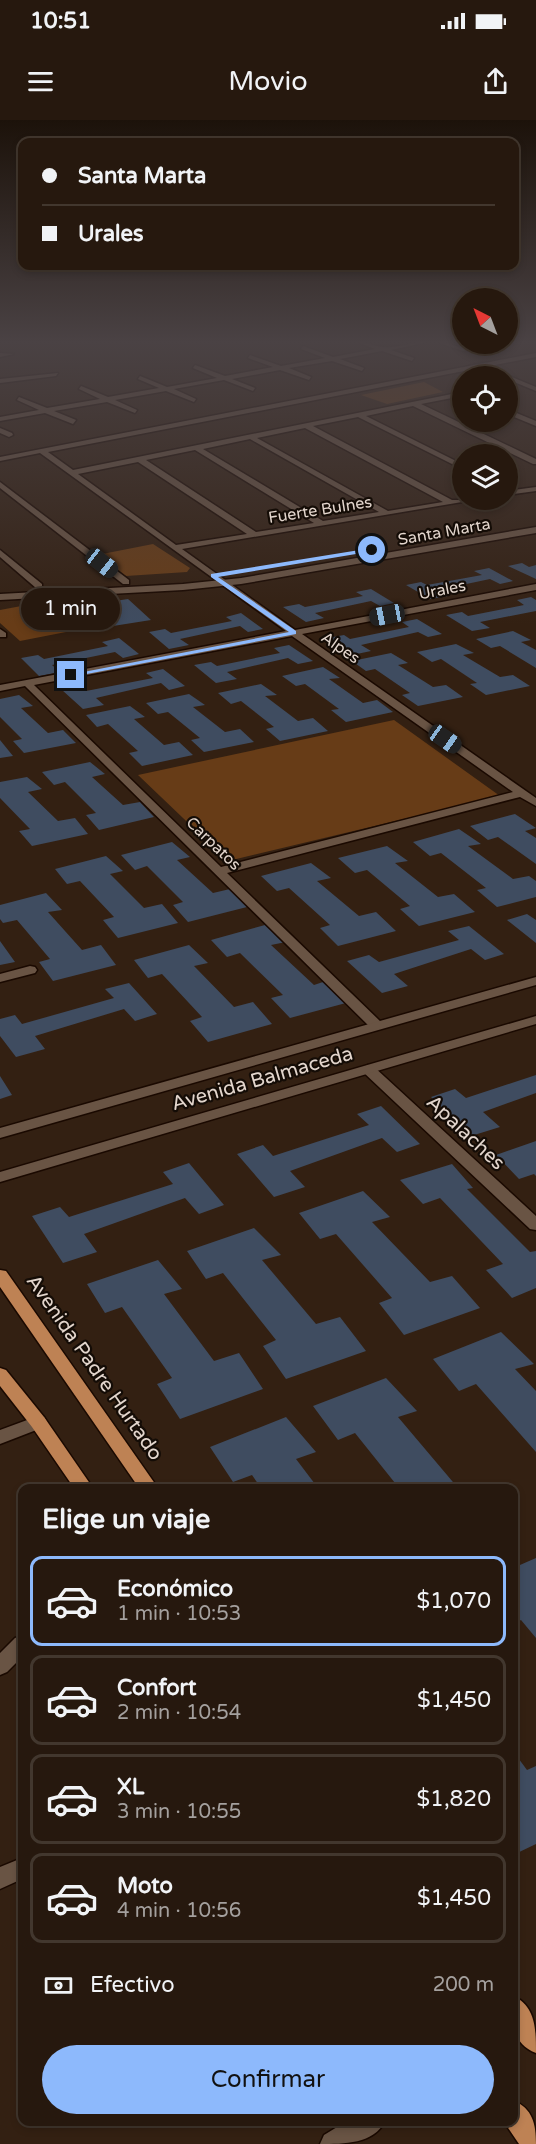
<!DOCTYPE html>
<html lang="es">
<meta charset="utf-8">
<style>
body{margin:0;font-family:"Varela Round",sans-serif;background:#2e2117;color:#f1f3f6;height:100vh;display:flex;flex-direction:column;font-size:22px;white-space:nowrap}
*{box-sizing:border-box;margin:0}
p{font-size:20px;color:#a4a09e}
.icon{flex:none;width:33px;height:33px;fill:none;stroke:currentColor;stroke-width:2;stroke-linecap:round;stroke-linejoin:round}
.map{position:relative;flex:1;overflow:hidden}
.sheet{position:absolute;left:18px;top:1364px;width:500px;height:642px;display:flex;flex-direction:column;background:#26180e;border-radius:12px;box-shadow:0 3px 9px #0003,0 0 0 2px #42372e}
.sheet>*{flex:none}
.guide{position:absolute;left:18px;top:18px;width:501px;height:132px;border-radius:12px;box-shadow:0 3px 9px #0003,0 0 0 2px #42372e;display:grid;align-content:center;height:132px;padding:0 24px;background:#26180e}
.needle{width:39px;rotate:318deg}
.controls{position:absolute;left:452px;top:168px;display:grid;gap:12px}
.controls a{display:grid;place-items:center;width:66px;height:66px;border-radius:50%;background:#26180e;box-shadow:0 3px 9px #0003,0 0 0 2px #42372e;font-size:30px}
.end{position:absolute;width:27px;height:27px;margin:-14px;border:8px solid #8db9fc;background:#111;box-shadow:0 0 0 3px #111}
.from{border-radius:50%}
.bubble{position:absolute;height:42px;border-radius:21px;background:#26180e;box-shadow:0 3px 9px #0003,0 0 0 2px #42372e;font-size:20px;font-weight:600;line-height:42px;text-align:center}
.car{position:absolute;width:18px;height:36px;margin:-18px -9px;border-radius:8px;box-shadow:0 0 4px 2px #0007;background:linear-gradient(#222 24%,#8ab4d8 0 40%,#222 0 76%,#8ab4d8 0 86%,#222 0)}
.guide b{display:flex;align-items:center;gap:21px;height:57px;font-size:22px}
.guide b+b{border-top:2px solid #42372e}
.guide i{width:15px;height:15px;background:#f1f3f6}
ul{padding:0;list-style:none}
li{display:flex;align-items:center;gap:18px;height:90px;margin:0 12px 9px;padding:0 12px;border:3px solid #42372e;border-radius:12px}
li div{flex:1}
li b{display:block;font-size:22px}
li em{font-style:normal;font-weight:600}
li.current{border-color:#8db9fc}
li>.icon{width:54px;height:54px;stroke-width:1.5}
h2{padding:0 24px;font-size:27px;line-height:72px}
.pay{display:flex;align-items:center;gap:15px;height:66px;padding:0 24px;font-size:22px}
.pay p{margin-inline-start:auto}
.cta{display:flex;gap:12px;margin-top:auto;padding:12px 24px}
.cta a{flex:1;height:69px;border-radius:36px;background:#8db9fc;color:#111;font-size:24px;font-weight:600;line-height:69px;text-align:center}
.status{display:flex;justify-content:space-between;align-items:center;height:42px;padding:0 30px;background:#26180e;direction:ltr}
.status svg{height:16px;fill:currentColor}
header{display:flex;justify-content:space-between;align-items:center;height:78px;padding:0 24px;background:#26180e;font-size:27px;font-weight:600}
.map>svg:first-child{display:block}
</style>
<div class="status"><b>10:51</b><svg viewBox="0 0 49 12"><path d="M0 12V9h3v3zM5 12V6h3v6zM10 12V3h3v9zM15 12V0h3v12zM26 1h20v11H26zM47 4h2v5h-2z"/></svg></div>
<header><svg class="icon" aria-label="menu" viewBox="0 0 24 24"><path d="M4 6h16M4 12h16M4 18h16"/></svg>Movio<svg class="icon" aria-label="share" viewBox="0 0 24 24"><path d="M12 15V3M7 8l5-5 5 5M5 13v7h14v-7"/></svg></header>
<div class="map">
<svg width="536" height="2024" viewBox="0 0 536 2024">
<rect width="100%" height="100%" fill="#332012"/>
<!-- green -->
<path fill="#673c17" d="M424 262 443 272 387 284 361 275Z
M153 424 190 448 187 452 126 456 121 454 97 435Z
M32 484 66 512 20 521 0 503V490Z
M394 600 500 676 228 741 138 655Z"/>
<!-- building -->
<path fill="#3f4c60" d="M522 443 529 447 536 445V459L508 446Z
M489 448 513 461 500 464 490 459 438 470 448 476 430 479 406 465 421 462 427 465 482 455 474 451Z
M371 469 394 483 380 486 371 481 315 493 324 498 306 502 283 487 299 484 305 487 363 476 356 472Z
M531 477 536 480V491L480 502 490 508 472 511 446 495 462 492 468 496 524 485 517 480Z
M128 479 151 500 75 512 50 486 78 482 82 486Z
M241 493 263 509 248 512 240 506 180 519 189 525 169 529 149 512 165 509 171 513 232 501 226 497Z
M417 499 442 514 428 517 418 512 361 525 371 531 352 535 328 518 344 515 350 519 409 507 402 502Z
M513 511 531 520 521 522 536 530V548L500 526 491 528 476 519Z
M119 518 139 534 123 538 115 532 52 545 60 552 39 556 21 538 38 535 44 539 108 526 102 522Z
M456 524 474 533 463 535 500 557 513 555 530 566 486 575 470 564 477 563 441 539 432 542 417 532Z
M289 525 313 541 298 544 288 538 227 552 237 559 216 563 194 545 211 542 217 546 280 533 274 528Z
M391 533 408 543 398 545 433 567 446 565 463 577 418 586 402 575 410 573 375 549 366 551 352 541Z
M323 547 340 558 329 559 363 583 377 580 393 592 346 602 331 590 339 589 305 564 296 566 282 556Z
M163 549 185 566 169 570 161 563 96 578 104 585 83 589 62 570 80 567 86 571 153 558 146 553Z
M261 564 277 575 265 576 298 601 313 598 328 611 280 621 266 609 274 607 241 581 231 584 218 573Z
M189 574 205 585 193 587 225 612 240 609 254 622 204 632 191 620 200 618 168 592 158 594 146 583Z
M19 575 33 586 21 588 48 613 63 610 76 623 24 633 13 621 22 619 0 597V579Z
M130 586 145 597 134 599 164 625 179 622 193 635 142 646 129 633 138 631 108 604 97 607 86 595Z
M0 620 13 636 0 638Z
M90 642 105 654 92 657 123 685 140 682 154 697 99 710 86 695 96 693 65 662 54 665 42 652Z
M27 657 42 669 28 672 58 701 75 698 88 714 32 726 19 711 30 709 0 678V662Z
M515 694 536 708 525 711 536 718V744L498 717 488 720 470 706Z
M459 709 481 724 468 726 513 759 529 756 536 761V777L497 787 477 770 486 768 441 733 430 736 413 722Z
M172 722 190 737 177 740 213 773 230 769 247 787 188 802 173 785 183 782 147 746 135 750 121 735Z
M387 726 408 741 395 743 438 777 454 774 475 792 419 806 400 789 410 786 367 750 355 753 338 738Z
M106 736 123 751 110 754 144 788 162 784 178 803 118 818 103 800 114 797 80 761 67 764 55 749Z
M311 743 331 758 317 761 359 796 376 792 396 811 338 826 320 808 330 805 289 768 277 771 261 756Z
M46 773 62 790 48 792 82 830 101 825 116 845 53 861 39 842 50 839 17 800 3 803 0 799V785Z
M527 794 536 800V823L507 800Z
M265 805 286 822 271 825 314 865 326 861 346 883 290 898 271 878 283 875 240 833 227 837 211 820Z
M469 806 504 834 485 840 471 829 394 854 408 866 382 873 347 841 369 835 379 842 459 820 448 811Z
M0 821 15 842 0 845Z
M189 825 208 843 194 846 234 887 253 882 272 904 208 922 190 901 202 897 162 854 148 858 134 840Z
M129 863 157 894 135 901 124 889 35 916 45 929 16 937 0 916V899L15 895 22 904 114 878 105 869Z
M536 955V973L483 992 500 1007 471 1016 431 977 455 969 466 978Z
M0 956 12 975 0 979Z
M381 986 420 1024 397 1032 382 1018 290 1051 305 1067 274 1077 237 1034 263 1025 273 1036 369 1005 357 994Z
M536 1021V1056L534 1054 519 1059 496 1035Z
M189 1043 224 1085 199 1094 185 1078 84 1114 97 1132 63 1143 32 1096 60 1087 69 1097 173 1064 163 1052Z
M452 1044 473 1068 467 1069 530 1132 536 1131V1168L512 1178 486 1150 503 1144 440 1078 423 1084 400 1060Z
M363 1071 390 1097 372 1102 430 1162 452 1156 480 1188 404 1215 379 1183 392 1178 336 1114 320 1119 299 1093Z
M254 1108 281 1135 262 1140 316 1204 340 1197 366 1231 286 1259 263 1226 276 1220 223 1153 206 1159 187 1131Z
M158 1140 182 1169 164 1174 214 1241 239 1233 263 1269 180 1299 157 1264 172 1258 122 1187 105 1193 87 1164Z
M501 1212 534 1244 515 1249 536 1271V1332L476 1264 459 1271 433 1239Z
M386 1258 417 1291 398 1297 458 1368H399L355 1313 338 1320 313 1286Z
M286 1297 316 1332 296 1339 318 1368H261L252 1355 233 1362 210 1327Z
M536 1438V1518L521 1500 513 1504V1448Z
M513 1631 527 1650 536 1646V1724L513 1735Z"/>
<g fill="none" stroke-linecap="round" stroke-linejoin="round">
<!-- service casing -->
<g stroke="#1a0900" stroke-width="3">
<path id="service" d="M38 1296 44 1297 47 1302 44 1307 0 1324V1310Z
M22 1516V1537L7 1552 0 1555V1533L15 1518Z
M22 1738V1759L0 1769V1747Z
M347 2001H385C374 2024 344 2024 320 2024L324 2015Z"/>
</g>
<!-- minor casing -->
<g stroke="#1a0900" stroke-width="3">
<path id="minor" d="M354 221C364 220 372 226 383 227 399 229 416 220 432 221L391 230 414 238 412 241 382 231 340 239 364 248 362 251 332 241 289 248 311 257 309 260 280 250 232 259 255 268 253 271 224 260 174 269 196 279 194 282 166 271 115 280 137 290 135 293 107 282 54 291 76 300 73 304 45 293 0 301V297L39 290 17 280 19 277 47 288 100 279 79 269 81 266 108 277 159 268 138 259 140 256 167 267 217 258 193 248 195 245 225 256 273 247 248 238 250 235 281 246 325 238 301 229 303 226 333 237 375 229Z
M434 221H442L468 230 463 231Z
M510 221H517L514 223Z
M0 233 14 234 0 237Z
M536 233V237L48 332 73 350 462 272V276L421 284 536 339V344H533L413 286 366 296 462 344V349L358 297 313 306 452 380H474L182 429 295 510 536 464V470L302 514 536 678V686L520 677 227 753 382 903 384 906 377 910 372 909 25 566 0 571V565L286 511 40 333 0 341V337ZM305 308 443 382 388 391 257 318ZM250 319 379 392 323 401 203 329ZM195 330 314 403 256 412 146 340ZM138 342 247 414 176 425 78 354ZM292 516 513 672 221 747 34 565Z
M58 253 56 256 0 263V259Z
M507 255 536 267V271L507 259V256H504Z
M507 289 536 301V306L507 294Z
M0 308 12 313 13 315 9 317 0 313Z
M0 362 129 460V464H123L0 368Z
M536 367V371L507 375V371Z
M0 430 42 464V468H36L0 437Z
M0 509 6 513V517H0Z
M30 846 35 847 37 850 35 853 0 862V854Z
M368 945 373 946 536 1096V1110L530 1109 363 952 361 949Z"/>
</g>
<!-- tertiary casing -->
<g stroke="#1a0900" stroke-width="3">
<path id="tertiary" d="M536 407V413L241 464 183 470 0 480V474L183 464 241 458Z
M536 857V865L0 1018V1008Z
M536 896V904L0 1062V1052Z"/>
</g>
<!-- primary casing -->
<g stroke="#1a0900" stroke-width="3">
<path id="primary" d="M0 1150 6 1151 158 1368H139L0 1167Z
M0 1248 6 1250 44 1297 93 1368H74L32 1307 0 1266Z
M513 1876C536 1886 536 1910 536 1933 510 1923 513 1899 513 1876Z
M513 1980C533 1989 536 2004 536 2024H519L504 2002 513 2001Z"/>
</g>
<!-- service -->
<use href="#service" fill="#695444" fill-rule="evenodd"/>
<!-- minor -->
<use href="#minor" fill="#695444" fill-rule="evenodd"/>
<!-- tertiary -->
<use href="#tertiary" fill="#695444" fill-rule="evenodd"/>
<!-- primary -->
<use href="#primary" fill="#be8254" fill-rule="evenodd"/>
</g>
<!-- sky -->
<linearGradient id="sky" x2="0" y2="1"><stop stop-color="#1c120a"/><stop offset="0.44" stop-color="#4a4244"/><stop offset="1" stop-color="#4a4244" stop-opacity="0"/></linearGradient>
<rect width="536" height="504" fill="url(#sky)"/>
<!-- route -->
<path fill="#8db9fc" d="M372 428 374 431 218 457 296 511V514L71 557 68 555 289 512 211 457V454Z"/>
<g text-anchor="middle" stroke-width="4.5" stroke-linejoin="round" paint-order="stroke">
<!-- far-street labels -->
<g font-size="16" fill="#e3d6cd" stroke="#140c06">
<text transform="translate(320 389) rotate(-9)" y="6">Fuerte Bulnes</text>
<text transform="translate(444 411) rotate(-10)" y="6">Santa Marta</text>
<text transform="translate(442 469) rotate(-11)" y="6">Urales</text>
<text transform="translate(341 527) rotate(35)" y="6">Alpes</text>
<text transform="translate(214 723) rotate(44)" y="6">Carpatos</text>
</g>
<!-- street labels -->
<g font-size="20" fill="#e3d6cd" stroke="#140c06">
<text transform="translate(262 958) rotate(-16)" y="7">Avenida Balmaceda</text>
<text transform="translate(466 1012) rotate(43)" y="7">Apalaches</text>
<text transform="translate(95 1247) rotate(55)" y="7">Avenida Padre Hurtado</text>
</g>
</g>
</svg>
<div class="controls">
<a><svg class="needle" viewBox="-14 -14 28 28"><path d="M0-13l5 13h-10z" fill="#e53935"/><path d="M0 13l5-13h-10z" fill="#a4a09e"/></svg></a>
<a><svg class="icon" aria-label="locate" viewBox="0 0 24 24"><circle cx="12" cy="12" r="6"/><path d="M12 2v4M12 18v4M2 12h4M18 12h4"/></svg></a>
<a><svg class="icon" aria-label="layers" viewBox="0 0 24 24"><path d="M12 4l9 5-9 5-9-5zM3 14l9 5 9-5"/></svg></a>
</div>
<i class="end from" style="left:372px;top:430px"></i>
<i class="end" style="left:71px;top:555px"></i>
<div class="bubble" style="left:21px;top:468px;width:99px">1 min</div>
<i class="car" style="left:102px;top:443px;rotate:128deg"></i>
<i class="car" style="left:387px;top:495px;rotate:259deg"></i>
<i class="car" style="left:445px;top:619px;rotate:125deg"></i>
<div class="guide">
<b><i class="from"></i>Santa Marta</b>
<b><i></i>Urales</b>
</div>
<section class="sheet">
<h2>Elige un viaje</h2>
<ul>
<li class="current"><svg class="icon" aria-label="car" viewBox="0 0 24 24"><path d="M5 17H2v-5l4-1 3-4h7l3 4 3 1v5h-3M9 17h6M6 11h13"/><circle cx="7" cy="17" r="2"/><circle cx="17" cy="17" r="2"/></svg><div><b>Económico</b><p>1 min · 10:53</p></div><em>$1,070</em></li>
<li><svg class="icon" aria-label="car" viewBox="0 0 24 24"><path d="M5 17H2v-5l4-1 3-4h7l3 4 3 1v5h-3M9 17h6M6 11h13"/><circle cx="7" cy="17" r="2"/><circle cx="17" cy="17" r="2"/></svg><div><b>Confort</b><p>2 min · 10:54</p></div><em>$1,450</em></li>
<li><svg class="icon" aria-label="car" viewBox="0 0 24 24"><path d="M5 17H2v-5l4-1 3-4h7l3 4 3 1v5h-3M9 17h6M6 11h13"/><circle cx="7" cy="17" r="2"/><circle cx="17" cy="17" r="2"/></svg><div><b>XL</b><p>3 min · 10:55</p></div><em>$1,820</em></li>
<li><svg class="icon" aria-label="car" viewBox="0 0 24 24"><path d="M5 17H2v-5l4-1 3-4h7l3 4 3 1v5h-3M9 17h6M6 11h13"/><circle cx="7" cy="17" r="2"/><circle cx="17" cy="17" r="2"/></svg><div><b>Moto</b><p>4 min · 10:56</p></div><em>$1,450</em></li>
</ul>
<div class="pay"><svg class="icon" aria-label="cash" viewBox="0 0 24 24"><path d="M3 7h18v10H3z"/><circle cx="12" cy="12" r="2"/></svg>Efectivo<p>200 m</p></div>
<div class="cta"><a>Confirmar</a></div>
</section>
</div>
